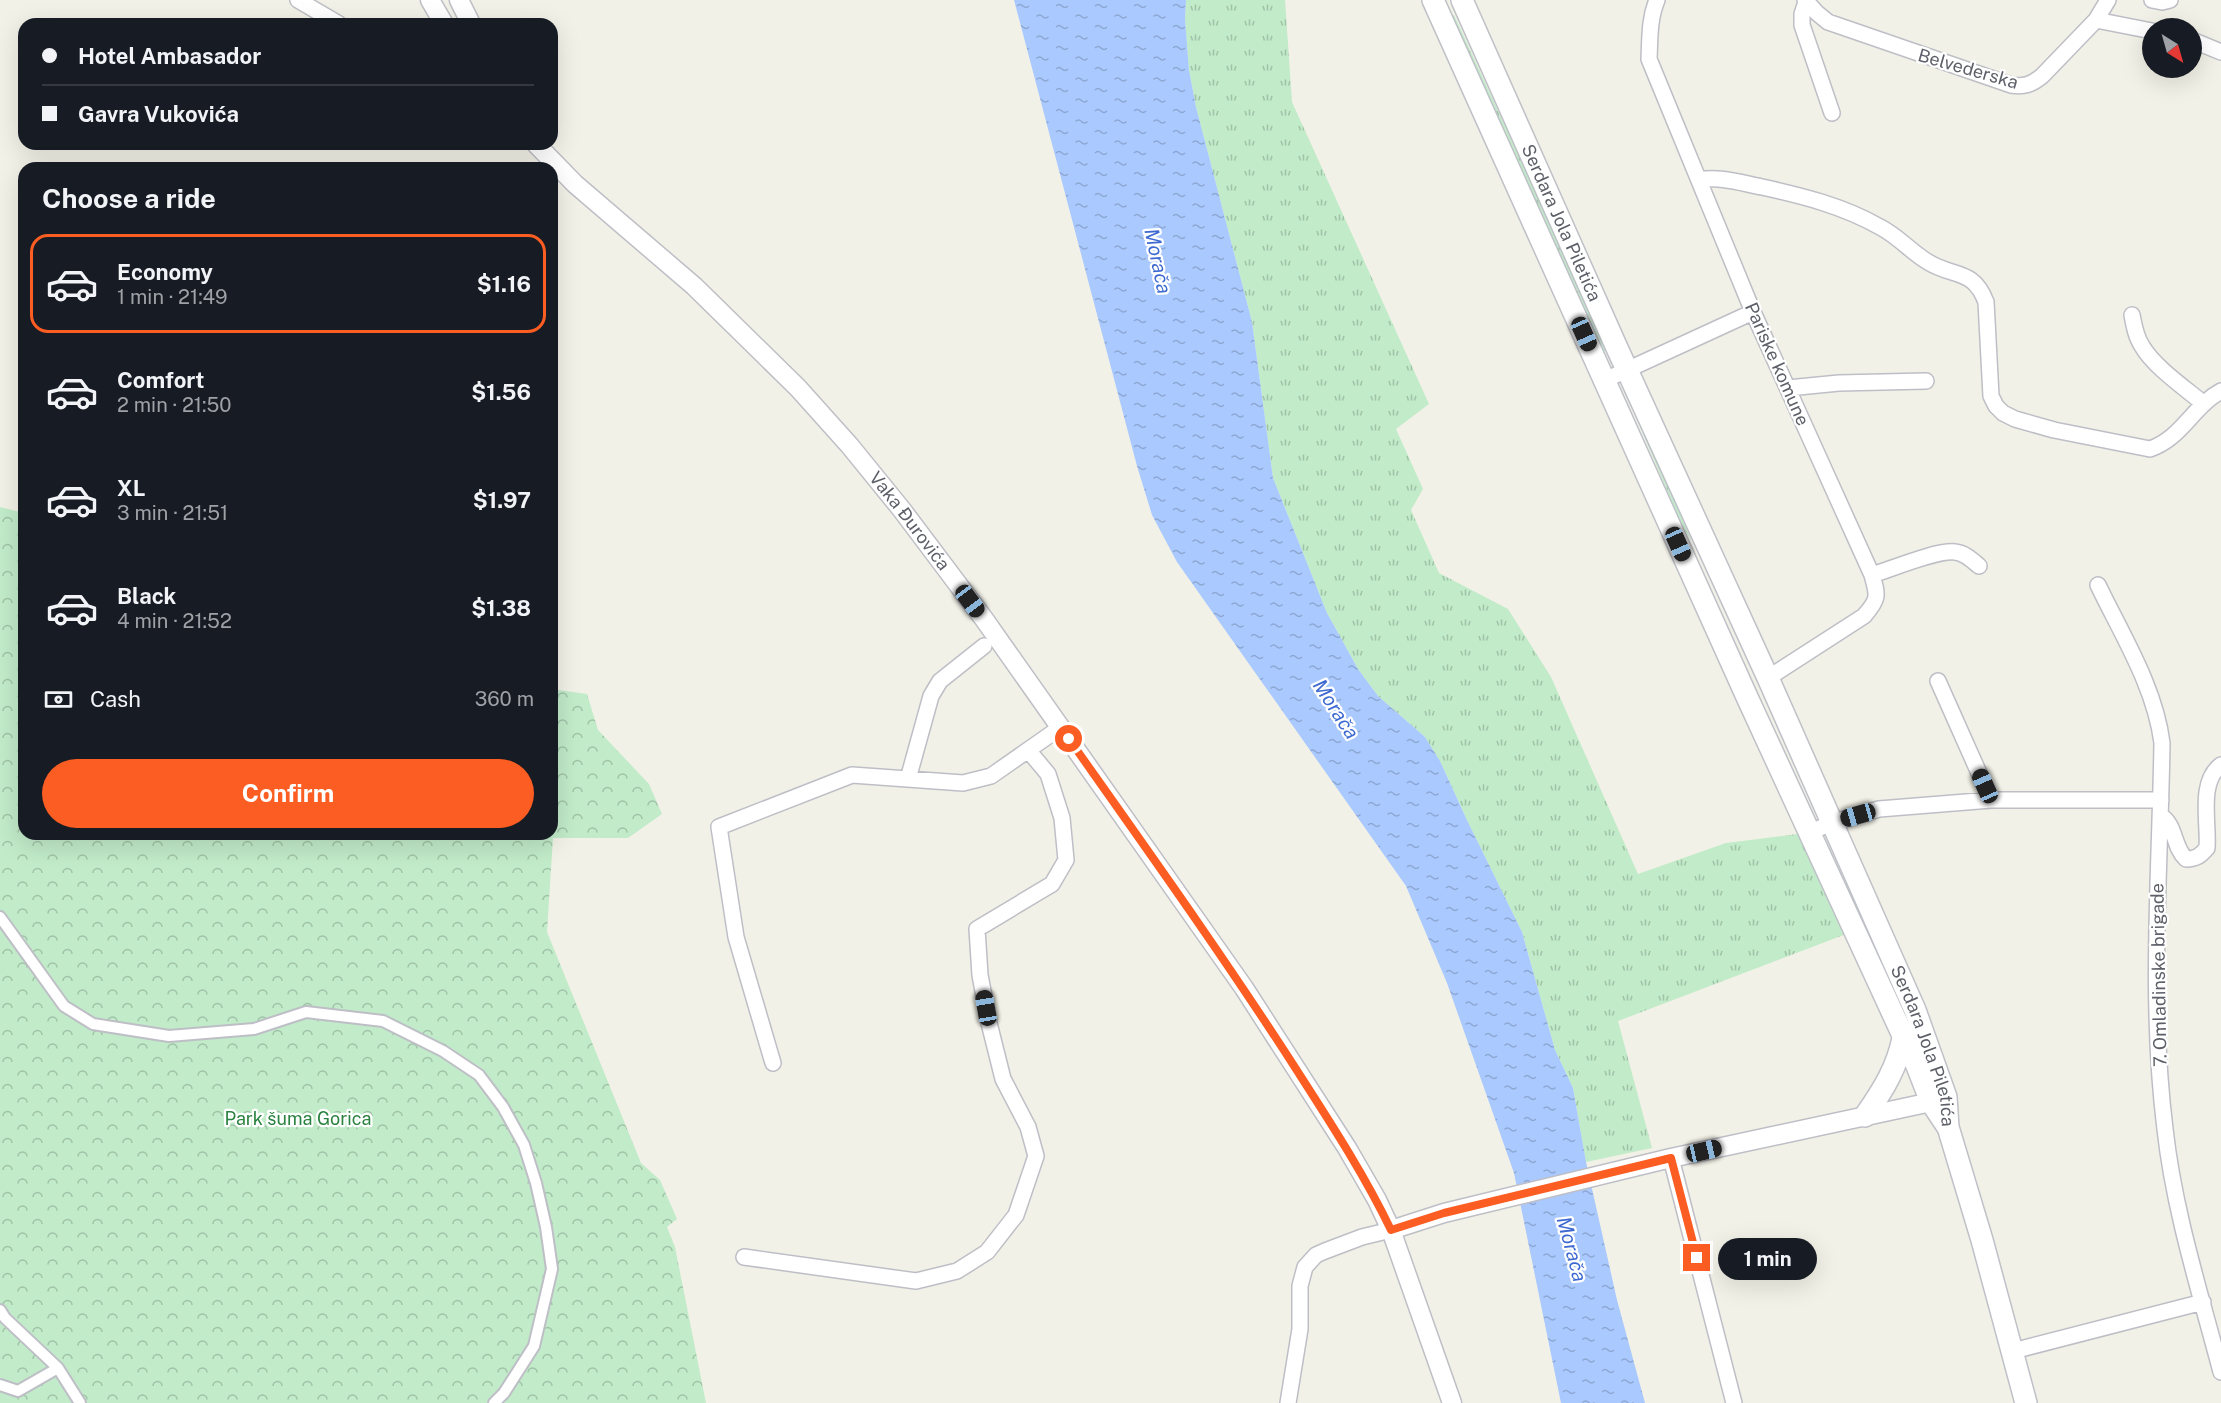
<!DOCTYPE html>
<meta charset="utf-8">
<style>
body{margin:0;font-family:"Public Sans",sans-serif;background:#20242c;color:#f1f3f6;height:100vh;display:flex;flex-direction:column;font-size:22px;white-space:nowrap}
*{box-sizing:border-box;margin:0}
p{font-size:20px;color:#9ea1a6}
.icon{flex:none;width:33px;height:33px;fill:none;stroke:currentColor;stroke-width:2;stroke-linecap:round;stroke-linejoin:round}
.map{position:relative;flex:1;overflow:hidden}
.panel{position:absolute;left:18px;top:162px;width:540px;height:678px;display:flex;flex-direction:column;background:#171b24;border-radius:18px;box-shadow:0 6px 24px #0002}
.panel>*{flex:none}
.hud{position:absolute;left:18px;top:18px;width:540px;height:132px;border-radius:18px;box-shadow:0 6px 24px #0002;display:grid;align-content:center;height:132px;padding:0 24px;background:#171b24}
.needle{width:39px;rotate:143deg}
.fabs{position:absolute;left:2142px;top:18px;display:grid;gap:12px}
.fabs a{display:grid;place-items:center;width:60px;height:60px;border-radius:50%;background:#171b24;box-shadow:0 6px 24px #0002;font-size:30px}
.end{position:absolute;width:27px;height:27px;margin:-14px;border:8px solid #fc5d22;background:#fff;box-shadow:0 0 0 3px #fff}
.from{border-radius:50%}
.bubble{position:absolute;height:42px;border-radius:21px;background:#171b24;box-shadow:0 6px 24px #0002;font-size:20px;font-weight:700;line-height:42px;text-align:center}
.car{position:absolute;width:18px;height:36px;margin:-18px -9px;border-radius:8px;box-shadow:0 0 4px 2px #0007;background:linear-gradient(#222 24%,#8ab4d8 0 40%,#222 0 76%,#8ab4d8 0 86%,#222 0)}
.hud b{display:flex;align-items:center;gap:21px;height:57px;font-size:22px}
.hud b+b{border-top:2px solid #363941}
.hud i{width:15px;height:15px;background:#f1f3f6}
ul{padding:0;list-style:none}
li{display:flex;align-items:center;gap:18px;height:99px;margin:0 12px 9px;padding:0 12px;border:3px solid transparent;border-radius:18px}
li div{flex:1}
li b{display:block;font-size:22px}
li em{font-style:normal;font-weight:700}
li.selected{border-color:#fc5d22}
li>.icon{width:54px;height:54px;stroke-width:1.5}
h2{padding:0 24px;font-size:27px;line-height:72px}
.pay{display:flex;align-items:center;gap:15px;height:66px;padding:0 24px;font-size:22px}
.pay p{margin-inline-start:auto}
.button{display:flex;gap:12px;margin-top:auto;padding:12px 24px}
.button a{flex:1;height:69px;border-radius:36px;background:#fc5d22;color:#fff;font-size:24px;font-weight:700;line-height:69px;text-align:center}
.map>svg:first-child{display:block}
</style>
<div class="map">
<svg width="2221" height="1403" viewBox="0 0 2221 1403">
<defs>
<pattern id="grass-tufts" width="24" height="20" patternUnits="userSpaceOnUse" patternTransform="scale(1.5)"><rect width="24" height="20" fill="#c1ebc9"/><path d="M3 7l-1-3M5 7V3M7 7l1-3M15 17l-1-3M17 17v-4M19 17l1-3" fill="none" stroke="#a0c2a7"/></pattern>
<pattern id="forest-crowns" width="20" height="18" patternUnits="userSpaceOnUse" patternTransform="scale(1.5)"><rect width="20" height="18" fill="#c1ebc9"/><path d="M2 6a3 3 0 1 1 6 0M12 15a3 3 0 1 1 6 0" fill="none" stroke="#a0c2a7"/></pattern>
<pattern id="water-ripples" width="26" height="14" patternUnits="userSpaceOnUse" patternTransform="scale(1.5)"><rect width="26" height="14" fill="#a9c9ff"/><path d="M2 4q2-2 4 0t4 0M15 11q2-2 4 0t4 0" fill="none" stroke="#8da7d2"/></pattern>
</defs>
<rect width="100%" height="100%" fill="#f2f1e7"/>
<!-- grass -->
<path fill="url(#grass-tufts)" d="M1186 0H1285L1292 102 1429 404 1396 429 1423 489 1411 510 1439 573 1508 609 1551 677 1638 874 1726 843 1813 832 1854 931 1618 1021 1652 1148 1586 1162 1573 1088 1555 1050 1522 932 1466 818 1440 761 1425 737 1378 696 1358 669 1327 613 1273 478 1252 322 1196 107 1189 70 1185 19Z
M1454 15 1607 348 1606 351H1602L1448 18Z
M1639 413 1684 523 1691 540 1682 525 1635 415Z"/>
<!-- forest -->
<path fill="url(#forest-crowns)" d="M0 507 24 513V834H552V689L587 694 598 730 649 784 662 814 628 838H553L547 932 641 1163 660 1180 677 1219 667 1227 675 1247 706 1403H0Z"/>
<!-- water -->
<path fill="url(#water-ripples)" d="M1014 0H1186L1185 19 1189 70 1196 107 1252 322 1273 478 1327 613 1358 669 1378 696 1425 737 1440 761 1466 818 1522 932 1555 1050 1573 1088 1586 1162 1617 1300 1645 1403H1561L1514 1173 1447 983 1406 886 1177 562 1152 515 1137 466Z"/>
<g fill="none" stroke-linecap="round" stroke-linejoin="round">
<!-- pedestrian casing -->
<g stroke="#bebfc6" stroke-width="14">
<path id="pedestrian" d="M0 917 64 1006 93 1024 169 1036 254 1029 306 1012 383 1021 443 1051 479 1075 503 1107 524 1145 536 1183 546 1227 552 1269 534 1346 504 1393 494 1403
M0 1310 5 1318 58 1368 80 1403
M0 1385 18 1391 58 1368"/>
</g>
<!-- minor casing -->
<g stroke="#bebfc6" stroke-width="18">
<path id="minor" d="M298 0 339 24
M1657 0C1649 19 1650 39 1649 59L1753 312 1872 575C1878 596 1879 599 1864 616L1768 678
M1805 0 1817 13 1828 22 2011 85C2024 87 2031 85 2042 76L2096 20 2108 0
M2152 0 2162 2 2170 0
M1806 2 1802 14V25L1832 113
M2096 20 2152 31
M2192 40 2221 52
M1699 180C1720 176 1741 183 1762 187 1803 196 1843 206 1880 227 1898 236 1911 252 1928 262 1954 278 1973 268 1986 302L1991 396 1996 406 2003 413 2015 419 2054 430 2150 449C2182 438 2193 406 2221 391
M2132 315C2134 326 2136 337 2142 346 2154 367 2185 388 2204 404
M1605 380 1753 312
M1788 388 1839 383 1926 381
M1872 575C1892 569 1936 550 1955 552 1965 553 1972 560 1979 566
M2098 585C2122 635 2155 687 2162 743 2160 872 2149 1000 2165 1129 2174 1211 2200 1292 2221 1372
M1938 681 1991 800
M908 779 931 696 940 681 984 646
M2161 816C2176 825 2173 847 2186 859 2196 859 2200 856 2207 848 2209 823 2198 782 2221 765
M1809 833 1831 823 1879 809 1991 800H2161
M773 1063 736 937 719 827 852 775 963 783 991 776 1061 727
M1671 1158 1734 1403
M744 1257 916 1281 957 1271 987 1252 1016 1215 1036 1156 1028 1127 1003 1079 989 1023 980 975 977 929 1052 884 1066 860 1062 818 1048 774 1028 750
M2013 1351 2203 1302
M1288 1403 1300 1329V1286L1305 1267 1316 1255 1325 1251 1362 1237 1391 1230"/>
</g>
<!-- tertiary casing -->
<g stroke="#bebfc6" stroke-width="21">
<g id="tertiary">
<path d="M430 0 444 24"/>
<path d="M459 0 471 24"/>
<path id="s1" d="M536 144 575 184 694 286 798 388 850 446 902 510 984 619 1244 988 1347 1148 1377 1200 1391 1230 1452 1403"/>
<path d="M1391 1230 1444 1213 1671 1158 1931 1102 1943 1098"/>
</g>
</g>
<!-- secondary casing -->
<g stroke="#bfc1c8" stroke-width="24">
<g id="secondary">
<path d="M1433 0 1747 697 1917 1066 1931 1102 1947 1126"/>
<path id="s2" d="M1462 0 1617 348 1768 678 1915 1010 1946 1097 1948 1127 1982 1240 2026 1403"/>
<path d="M1865 1116C1883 1090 1897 1068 1903 1038"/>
</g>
</g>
<!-- pedestrian -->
<use href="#pedestrian" stroke="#fff" stroke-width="10"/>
<!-- minor -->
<use href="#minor" stroke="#fff" stroke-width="15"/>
<!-- tertiary -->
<use href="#tertiary" stroke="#fff" stroke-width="18"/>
<!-- secondary -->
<use href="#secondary" stroke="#fff" stroke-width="21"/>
</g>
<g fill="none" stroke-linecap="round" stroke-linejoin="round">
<!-- route -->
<path stroke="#fc5d22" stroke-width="8" d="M1069 739C1146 848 1224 957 1296 1069 1330 1122 1364 1174 1391 1230L1444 1213 1671 1158 1697 1258"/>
</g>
<g text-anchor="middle" stroke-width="4.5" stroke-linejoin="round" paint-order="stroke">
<!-- street labels -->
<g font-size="18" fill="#5e6069" stroke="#fff">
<text transform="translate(1968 69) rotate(16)" y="6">Belvederska</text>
<text dy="6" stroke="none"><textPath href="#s2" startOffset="244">Serdara Jola Piletića</textPath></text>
<text transform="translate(1777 364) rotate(66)" y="6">Pariske komune</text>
<text dy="6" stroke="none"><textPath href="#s1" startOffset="532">Vaka Đurovića</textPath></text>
<text transform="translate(2159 975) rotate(-91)" y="6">7. Omladinske brigade</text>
<text dy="6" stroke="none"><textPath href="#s2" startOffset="1144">Serdara Jola Piletića</textPath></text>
</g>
<!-- park labels -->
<g font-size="18" fill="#2a8240" stroke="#fff">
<text x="298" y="1125">Park šuma Gorica</text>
</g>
<!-- water labels -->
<g font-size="20" font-style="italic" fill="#3d69d1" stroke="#fff">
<text transform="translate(1158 261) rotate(78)" y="7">Morača</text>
<text transform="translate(1336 709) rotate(57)" y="7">Morača</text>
<text transform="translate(1572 1249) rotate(75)" y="7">Morača</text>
</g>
</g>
</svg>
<div class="fabs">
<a><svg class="needle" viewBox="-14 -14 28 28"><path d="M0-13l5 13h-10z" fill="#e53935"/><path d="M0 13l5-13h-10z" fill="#9ea1a6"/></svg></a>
</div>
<i class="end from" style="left:1069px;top:739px"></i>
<i class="end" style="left:1697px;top:1258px"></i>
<div class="bubble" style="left:1718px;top:1238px;width:99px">1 min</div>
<i class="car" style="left:1584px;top:334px;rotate:156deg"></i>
<i class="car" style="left:1678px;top:544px;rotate:156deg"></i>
<i class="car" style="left:970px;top:601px;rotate:143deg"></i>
<i class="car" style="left:1985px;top:786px;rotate:336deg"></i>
<i class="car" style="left:1858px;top:815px;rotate:254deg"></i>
<i class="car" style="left:986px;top:1008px;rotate:350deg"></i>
<i class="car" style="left:1704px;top:1151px;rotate:77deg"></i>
<div class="hud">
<b><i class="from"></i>Hotel Ambasador</b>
<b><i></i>Gavra Vukovića</b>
</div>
<section class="panel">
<h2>Choose a ride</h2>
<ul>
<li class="selected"><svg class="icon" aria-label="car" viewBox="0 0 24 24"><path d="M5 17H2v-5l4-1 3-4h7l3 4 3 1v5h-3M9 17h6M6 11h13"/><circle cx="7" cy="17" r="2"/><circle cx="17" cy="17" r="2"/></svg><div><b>Economy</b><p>1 min · 21:49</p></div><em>$1.16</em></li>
<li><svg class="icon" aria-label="car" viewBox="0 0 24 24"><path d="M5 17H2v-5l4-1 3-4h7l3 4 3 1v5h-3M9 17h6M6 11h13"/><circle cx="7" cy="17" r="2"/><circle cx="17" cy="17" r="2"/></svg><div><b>Comfort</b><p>2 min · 21:50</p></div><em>$1.56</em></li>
<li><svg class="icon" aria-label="car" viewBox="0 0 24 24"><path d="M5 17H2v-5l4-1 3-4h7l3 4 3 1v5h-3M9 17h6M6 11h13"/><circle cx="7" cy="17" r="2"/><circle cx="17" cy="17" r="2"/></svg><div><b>XL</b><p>3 min · 21:51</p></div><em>$1.97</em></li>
<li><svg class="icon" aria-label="car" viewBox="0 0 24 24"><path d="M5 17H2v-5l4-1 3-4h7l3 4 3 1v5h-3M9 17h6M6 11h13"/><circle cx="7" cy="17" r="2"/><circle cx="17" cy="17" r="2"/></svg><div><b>Black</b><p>4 min · 21:52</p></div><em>$1.38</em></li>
</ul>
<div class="pay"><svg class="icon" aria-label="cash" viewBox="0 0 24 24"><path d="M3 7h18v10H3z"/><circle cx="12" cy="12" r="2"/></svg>Cash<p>360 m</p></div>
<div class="button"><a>Confirm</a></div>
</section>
</div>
